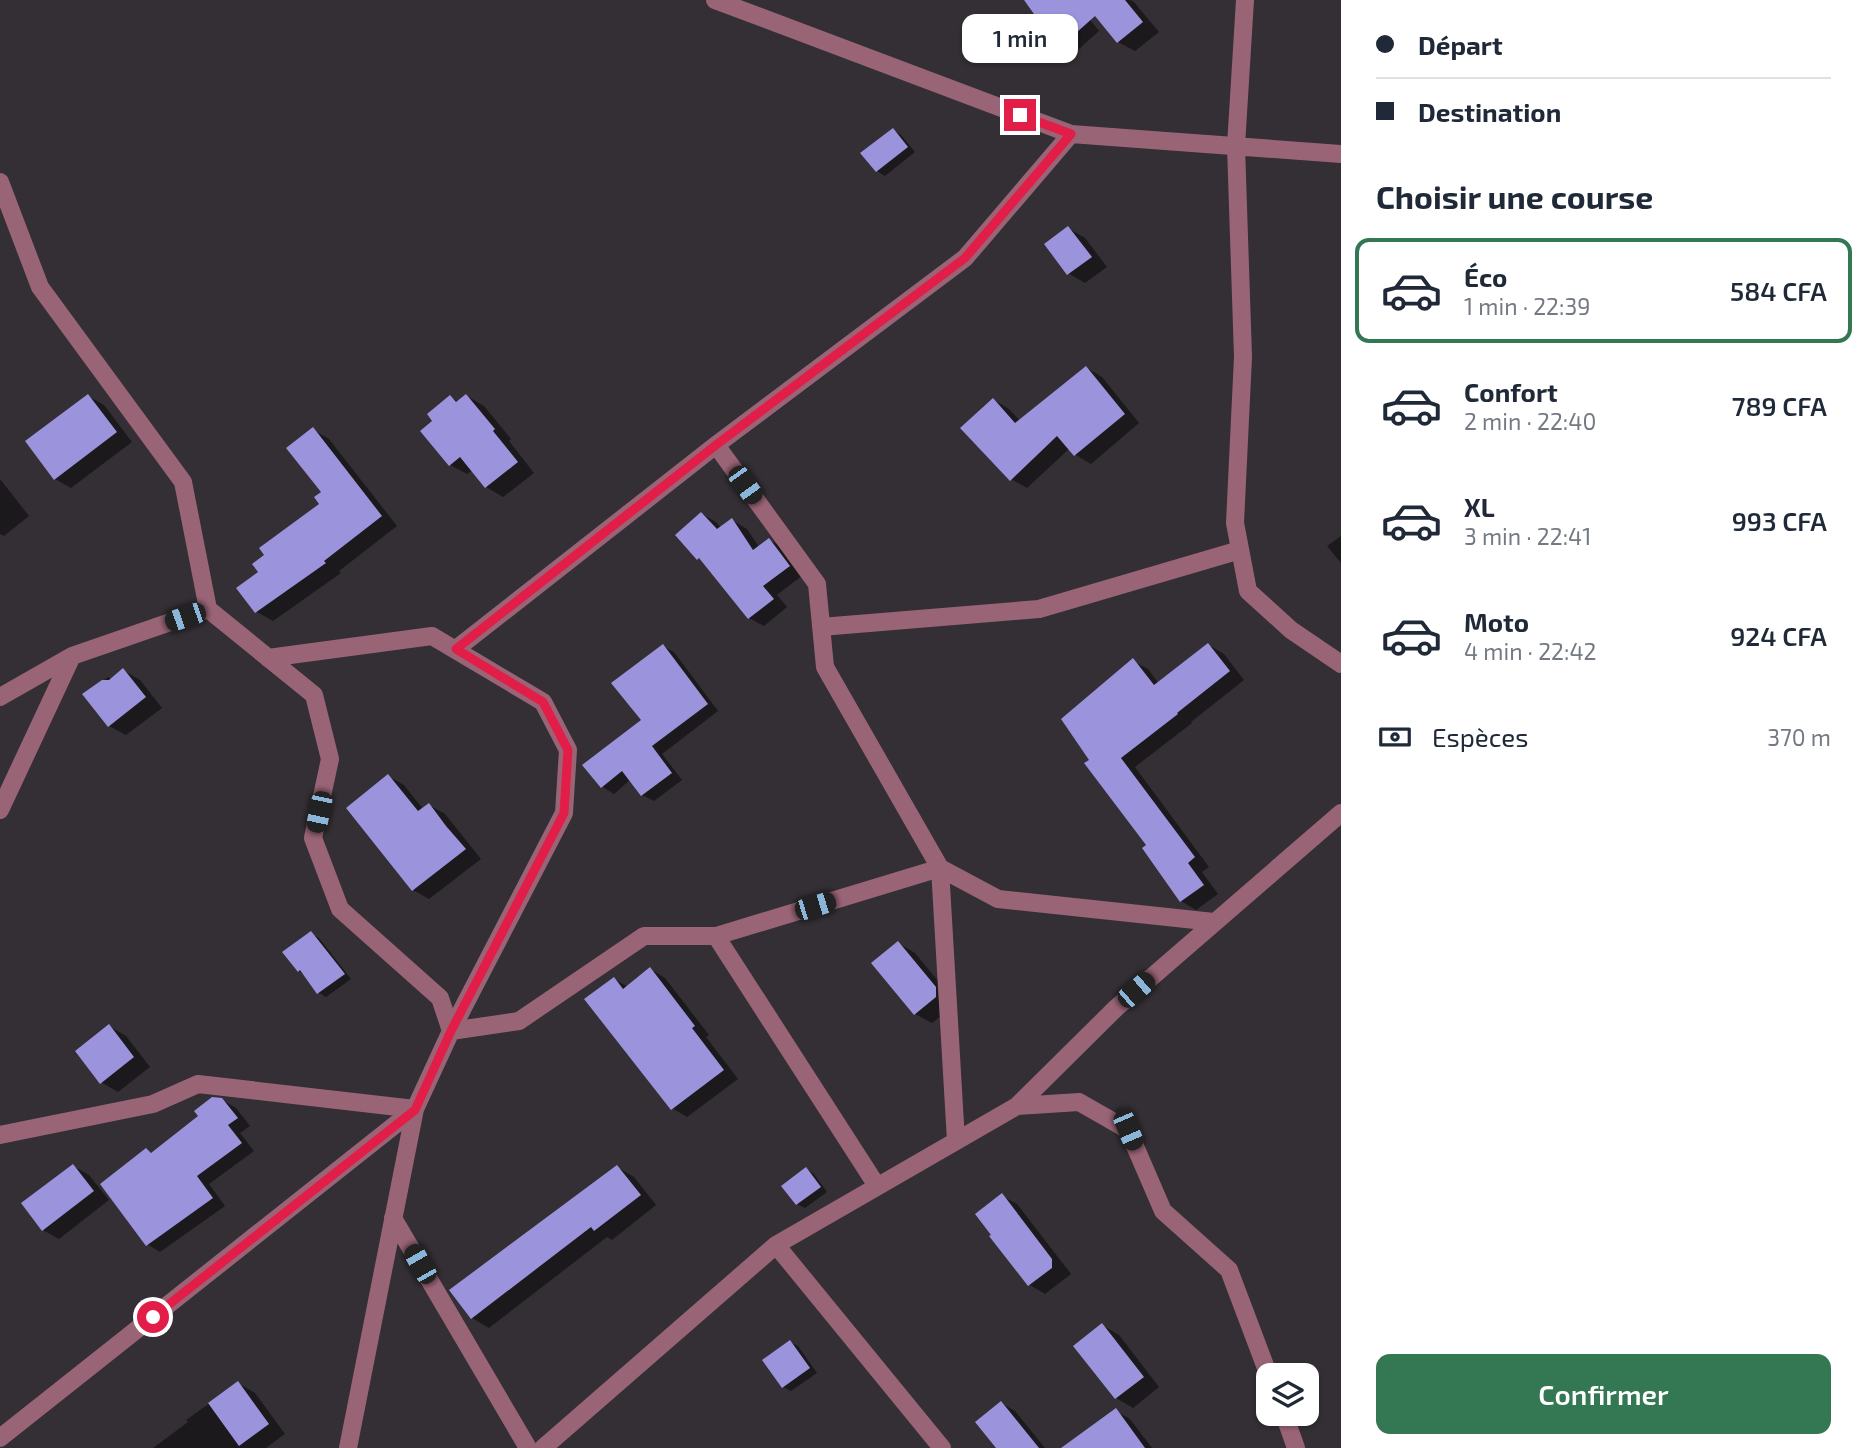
<!DOCTYPE html>
<html lang="fr">
<meta charset="utf-8">
<style>
body{margin:0;font-family:"Exo 2",sans-serif;background:#f2f2f3;color:#1f2937;height:100vh;display:flex;flex-direction:column;font-size:26px;white-space:nowrap}
*{box-sizing:border-box;margin:0}
p{font-size:23px;color:#747a83}
.icon{flex:none;width:38px;height:38px;fill:none;stroke:currentColor;stroke-width:2;stroke-linecap:round;stroke-linejoin:round}
.map{position:relative;flex:1;overflow:hidden}
.side{display:flex;flex-direction:column;background:#fff;width:525px}
.side>*{flex:none}
.top-card{display:grid;align-content:center;height:154px;padding:0 35px;background:#fff}
.tools{position:absolute;left:1256px;top:1363px;display:grid;gap:14px}
.tools a{display:grid;place-items:center;width:63px;height:63px;border-radius:14px;background:#fff;box-shadow:0 2px 5px #0004;font-size:35px}
.end{position:absolute;width:32px;height:32px;margin:-16px;border:9px solid #e11d48;background:#fff;box-shadow:0 0 0 4px #fff}
.from{border-radius:50%}
.bubble{position:absolute;height:49px;border-radius:14px;background:#fff;box-shadow:0 2px 5px #0004;font-size:23px;font-weight:600;line-height:49px;text-align:center}
.car{position:absolute;width:21px;height:42px;margin:-21px -10px;border-radius:9px;box-shadow:0 0 5px 2px #0007;background:linear-gradient(#222 24%,#8ab4d8 0 40%,#222 0 76%,#8ab4d8 0 86%,#222 0)}
.top-card b{display:flex;align-items:center;gap:24px;height:66px;font-size:26px}
.top-card b+b{border-top:2px solid #e0e1e3}
.top-card i{width:18px;height:18px;background:#1f2937}
ul{padding:0;list-style:none}
li{display:flex;align-items:center;gap:21px;height:105px;margin:0 14px 10px;padding:0 21px;border:4px solid transparent;border-radius:14px}
li div{flex:1}
li b{display:block;font-size:26px}
li em{font-style:normal;font-weight:600}
li.on{border-color:#337753}
li>.icon{width:63px;height:63px;stroke-width:1.5}
h2{padding:0 35px;font-size:32px;line-height:84px}
.pay{display:flex;align-items:center;gap:18px;height:77px;padding:0 35px;font-size:26px}
.pay p{margin-inline-start:auto}
.button{display:flex;gap:14px;margin-top:auto;padding:14px 35px}
.button a{flex:1;height:80px;border-radius:14px;background:#337753;color:#fff;font-size:28px;font-weight:600;line-height:80px;text-align:center}
main{display:flex;flex:1;min-height:0}
.map>svg:first-child{display:block}
</style>
<main>
<div class="map">
<svg width="1341" height="1448" viewBox="0 0 1341 1448">
<rect width="100%" height="100%" fill="#332f34"/>
<!-- shadow -->
<path fill="#0007" d="M1026 0H1074L1099 31 1070 57 1057 50 1031 19 1037 14Z
M1108 0H1130L1134 2 1159 32 1135 51 1118 42Z
M893 130 901 135 915 152 885 176 877 171Z
M1068 228 1085 238 1107 267 1085 283 1068 273Z
M1087 368 1102 377 1139 423 1091 464 1076 455 1070 448 1027 488 1011 479 994 400 1009 409 1020 421Z
M88 396 104 405 132 442 71 488 55 479Z
M467 396 484 406 511 439 509 441 534 473 503 497 486 487 473 470 467 474 450 465 435 421 450 397 459 402Z
M313 430 329 439 397 526 339 571 341 573 273 621 257 612 238 588 260 572 322 504 323 493Z
M0 479 29 516 4 536 0 534Z
M702 514 716 522 721 528 732 520 747 529 759 547 769 540 784 548 803 575 777 595 787 607 764 626 749 618 703 561 698 558Z
M1341 536V563L1327 546Z
M1209 645 1224 654 1244 680 1191 722 1192 723 1135 767 1209 867 1202 872 1218 894 1196 910 1181 901 1148 846 1091 761 1133 661 1148 669 1159 684Z
M663 646 674 652 718 711 662 754 682 780 654 801 642 795 631 779 614 794 603 787 584 765 643 720Z
M123 670 140 680 162 708 126 735 109 726 85 695 108 677 112 680Z
M388 776 404 785 423 809 429 805 445 814 481 859 429 899 413 890Z
M311 934 319 938 351 979 326 997 318 992 305 975 299 971Z
M898 943 915 953 952 998 953 1007 932 1023 915 1014Z
M650 969 665 978 709 1035 706 1037 738 1079 687 1117 672 1108 614 979 628 987Z
M109 1026 126 1036 150 1067 118 1092 101 1082Z
M222 1100 236 1108 250 1126 240 1133 254 1151 209 1184 225 1206 160 1252 147 1244 146 1150 153 1154Z
M73 1166 89 1175 109 1200 59 1239 43 1230Z
M617 1167 634 1177 656 1205 612 1240 607 1237 489 1328 472 1318Z
M806 1169 814 1174 827 1192 805 1208 797 1204Z
M1002 1196 1017 1204 1071 1274 1045 1294 1030 1285 992 1236Z
M1102 1325 1119 1335 1159 1387 1133 1408 1116 1398Z
M790 1342 798 1346 817 1373 791 1391 783 1387Z
M238 1383 255 1393 285 1434 266 1448H153L188 1422 186 1420Z
M1001 1403 1015 1411 1045 1448H997Z
M1116 1411 1130 1419 1152 1448H1064Z"/>
<!-- building -->
<path fill="#9b94dd" d="M1024 0H1125L1143 22 1117 43 1095 16 1056 51 1029 19 1034 14Z
M893 128 908 147 876 172 860 153Z
M1068 226 1092 257 1067 275 1044 244Z
M1086 366 1125 414 1074 456 1057 436 1010 481 960 428 993 398 1015 423Z
M88 394 117 432 54 480 25 441Z
M466 394 495 429 493 431 518 462 485 488 460 457 449 466 420 431 432 421 427 414 450 395 456 402Z
M313 427 382 516 324 561 326 563 255 613 236 588 258 572 252 564 264 555 259 548 319 504 314 497 321 492 286 448Z
M701 512 717 529 732 518 753 550 769 538 790 566 763 586 774 599 748 619 699 558 697 560 675 535Z
M1208 643 1230 671 1177 713 1178 714 1121 758 1195 857 1188 863 1204 885 1180 902 1142 848 1146 845 1084 763 1089 760 1061 719 1133 658 1154 685Z
M663 644 708 704 652 746 672 773 641 796 622 771 601 788 582 765 641 720 611 683Z
M123 668 146 697 108 727 82 694 102 680H109Z
M388 774 418 811 429 803 446 826 466 849 412 891 346 808Z
M311 931 345 974 317 994 300 970 298 972 282 952Z
M898 941 936 987V997L914 1015 871 963Z
M650 967 695 1026 692 1028 724 1070 671 1110 584 999 614 977 623 989Z
M109 1024 134 1057 100 1084 75 1051Z
M212 1097 222 1098 238 1118 228 1125 242 1143 197 1176 213 1198 146 1246 100 1184 146 1148 151 1153 198 1116 194 1111Z
M73 1164 94 1191 42 1231 21 1203Z
M617 1165 641 1195 594 1231 591 1227 471 1319 449 1290Z
M806 1167 821 1187 796 1205 781 1186Z
M1002 1193 1052 1259V1268L1028 1286 989 1236 991 1235 975 1214Z
M1102 1323 1144 1377 1115 1399 1073 1346Z
M790 1340 810 1368 782 1388 762 1360Z
M238 1381 269 1424 239 1446 208 1403Z
M1001 1401 1039 1448H996L975 1422Z
M1116 1408 1145 1448H1061Z"/>
<g fill="none" stroke-linecap="round" stroke-linejoin="round">
<!-- minor -->
<path stroke="#9a6477" stroke-width="18" d="M715 0 1071 134 1341 154
M1245 0 1236 146 1243 357 1235 523 1248 591 1291 630 1341 664
M0 182 40 287 183 482 208 609 314 695 330 759 313 838 340 909 440 998 451 1031 415 1109 348 1448
M716 445 817 584 825 667 940 868 956 1141
M821 627 1039 609 1240 550
M456 649 716 445 965 258 1071 134
M268 658 432 636 543 702 568 750 564 813 451 1031
M0 697 72 656
M0 810 72 656 208 609
M716 936 877 1186
M451 1031 519 1021 644 936H716L940 868 998 899 1214 922
M1017 1106 1079 1102 1128 1130 1163 1211 1229 1270 1269 1376
M0 1135 153 1104 198 1084 415 1109
M393 1218 528 1448
M776 1245 942 1448
M1284 1414 1296 1448
M0 1438 415 1109
M543 1448 776 1245 1017 1106 1116 1008 1341 813"/>
</g>
<g fill="none" stroke-linecap="round" stroke-linejoin="round">
<!-- route -->
<path stroke="#e11d48" stroke-width="9" d="M153 1317 415 1110 451 1031 564 813 568 750 543 702 456 649 716 445 965 258 1071 134 1020 115"/>
</g>
</svg>
<div class="tools">
<a><svg class="icon" aria-label="layers" viewBox="0 0 24 24"><path d="M12 4l9 5-9 5-9-5zM3 14l9 5 9-5"/></svg></a>
</div>
<i class="end from" style="left:153px;top:1317px"></i>
<i class="end" style="left:1020px;top:115px"></i>
<div class="bubble" style="left:962px;top:14px;width:116px">1 min</div>
<i class="car" style="left:745px;top:485px;rotate:144deg"></i>
<i class="car" style="left:185px;top:617px;rotate:251deg"></i>
<i class="car" style="left:319px;top:812px;rotate:192deg"></i>
<i class="car" style="left:815px;top:906px;rotate:73deg"></i>
<i class="car" style="left:1136px;top:990px;rotate:49deg"></i>
<i class="car" style="left:1128px;top:1130px;rotate:157deg"></i>
<i class="car" style="left:420px;top:1264px;rotate:330deg"></i>
</div>
<section class="side">
<div class="top-card">
<b><i class="from"></i>Départ</b>
<b><i></i>Destination</b>
</div>
<h2>Choisir une course</h2>
<ul>
<li class="on"><svg class="icon" aria-label="car" viewBox="0 0 24 24"><path d="M5 17H2v-5l4-1 3-4h7l3 4 3 1v5h-3M9 17h6M6 11h13"/><circle cx="7" cy="17" r="2"/><circle cx="17" cy="17" r="2"/></svg><div><b>Éco</b><p>1 min · 22:39</p></div><em>584 CFA</em></li>
<li><svg class="icon" aria-label="car" viewBox="0 0 24 24"><path d="M5 17H2v-5l4-1 3-4h7l3 4 3 1v5h-3M9 17h6M6 11h13"/><circle cx="7" cy="17" r="2"/><circle cx="17" cy="17" r="2"/></svg><div><b>Confort</b><p>2 min · 22:40</p></div><em>789 CFA</em></li>
<li><svg class="icon" aria-label="car" viewBox="0 0 24 24"><path d="M5 17H2v-5l4-1 3-4h7l3 4 3 1v5h-3M9 17h6M6 11h13"/><circle cx="7" cy="17" r="2"/><circle cx="17" cy="17" r="2"/></svg><div><b>XL</b><p>3 min · 22:41</p></div><em>993 CFA</em></li>
<li><svg class="icon" aria-label="car" viewBox="0 0 24 24"><path d="M5 17H2v-5l4-1 3-4h7l3 4 3 1v5h-3M9 17h6M6 11h13"/><circle cx="7" cy="17" r="2"/><circle cx="17" cy="17" r="2"/></svg><div><b>Moto</b><p>4 min · 22:42</p></div><em>924 CFA</em></li>
</ul>
<div class="pay"><svg class="icon" aria-label="cash" viewBox="0 0 24 24"><path d="M3 7h18v10H3z"/><circle cx="12" cy="12" r="2"/></svg>Espèces<p>370 m</p></div>
<div class="button"><a>Confirmer</a></div>
</section>
</main>
